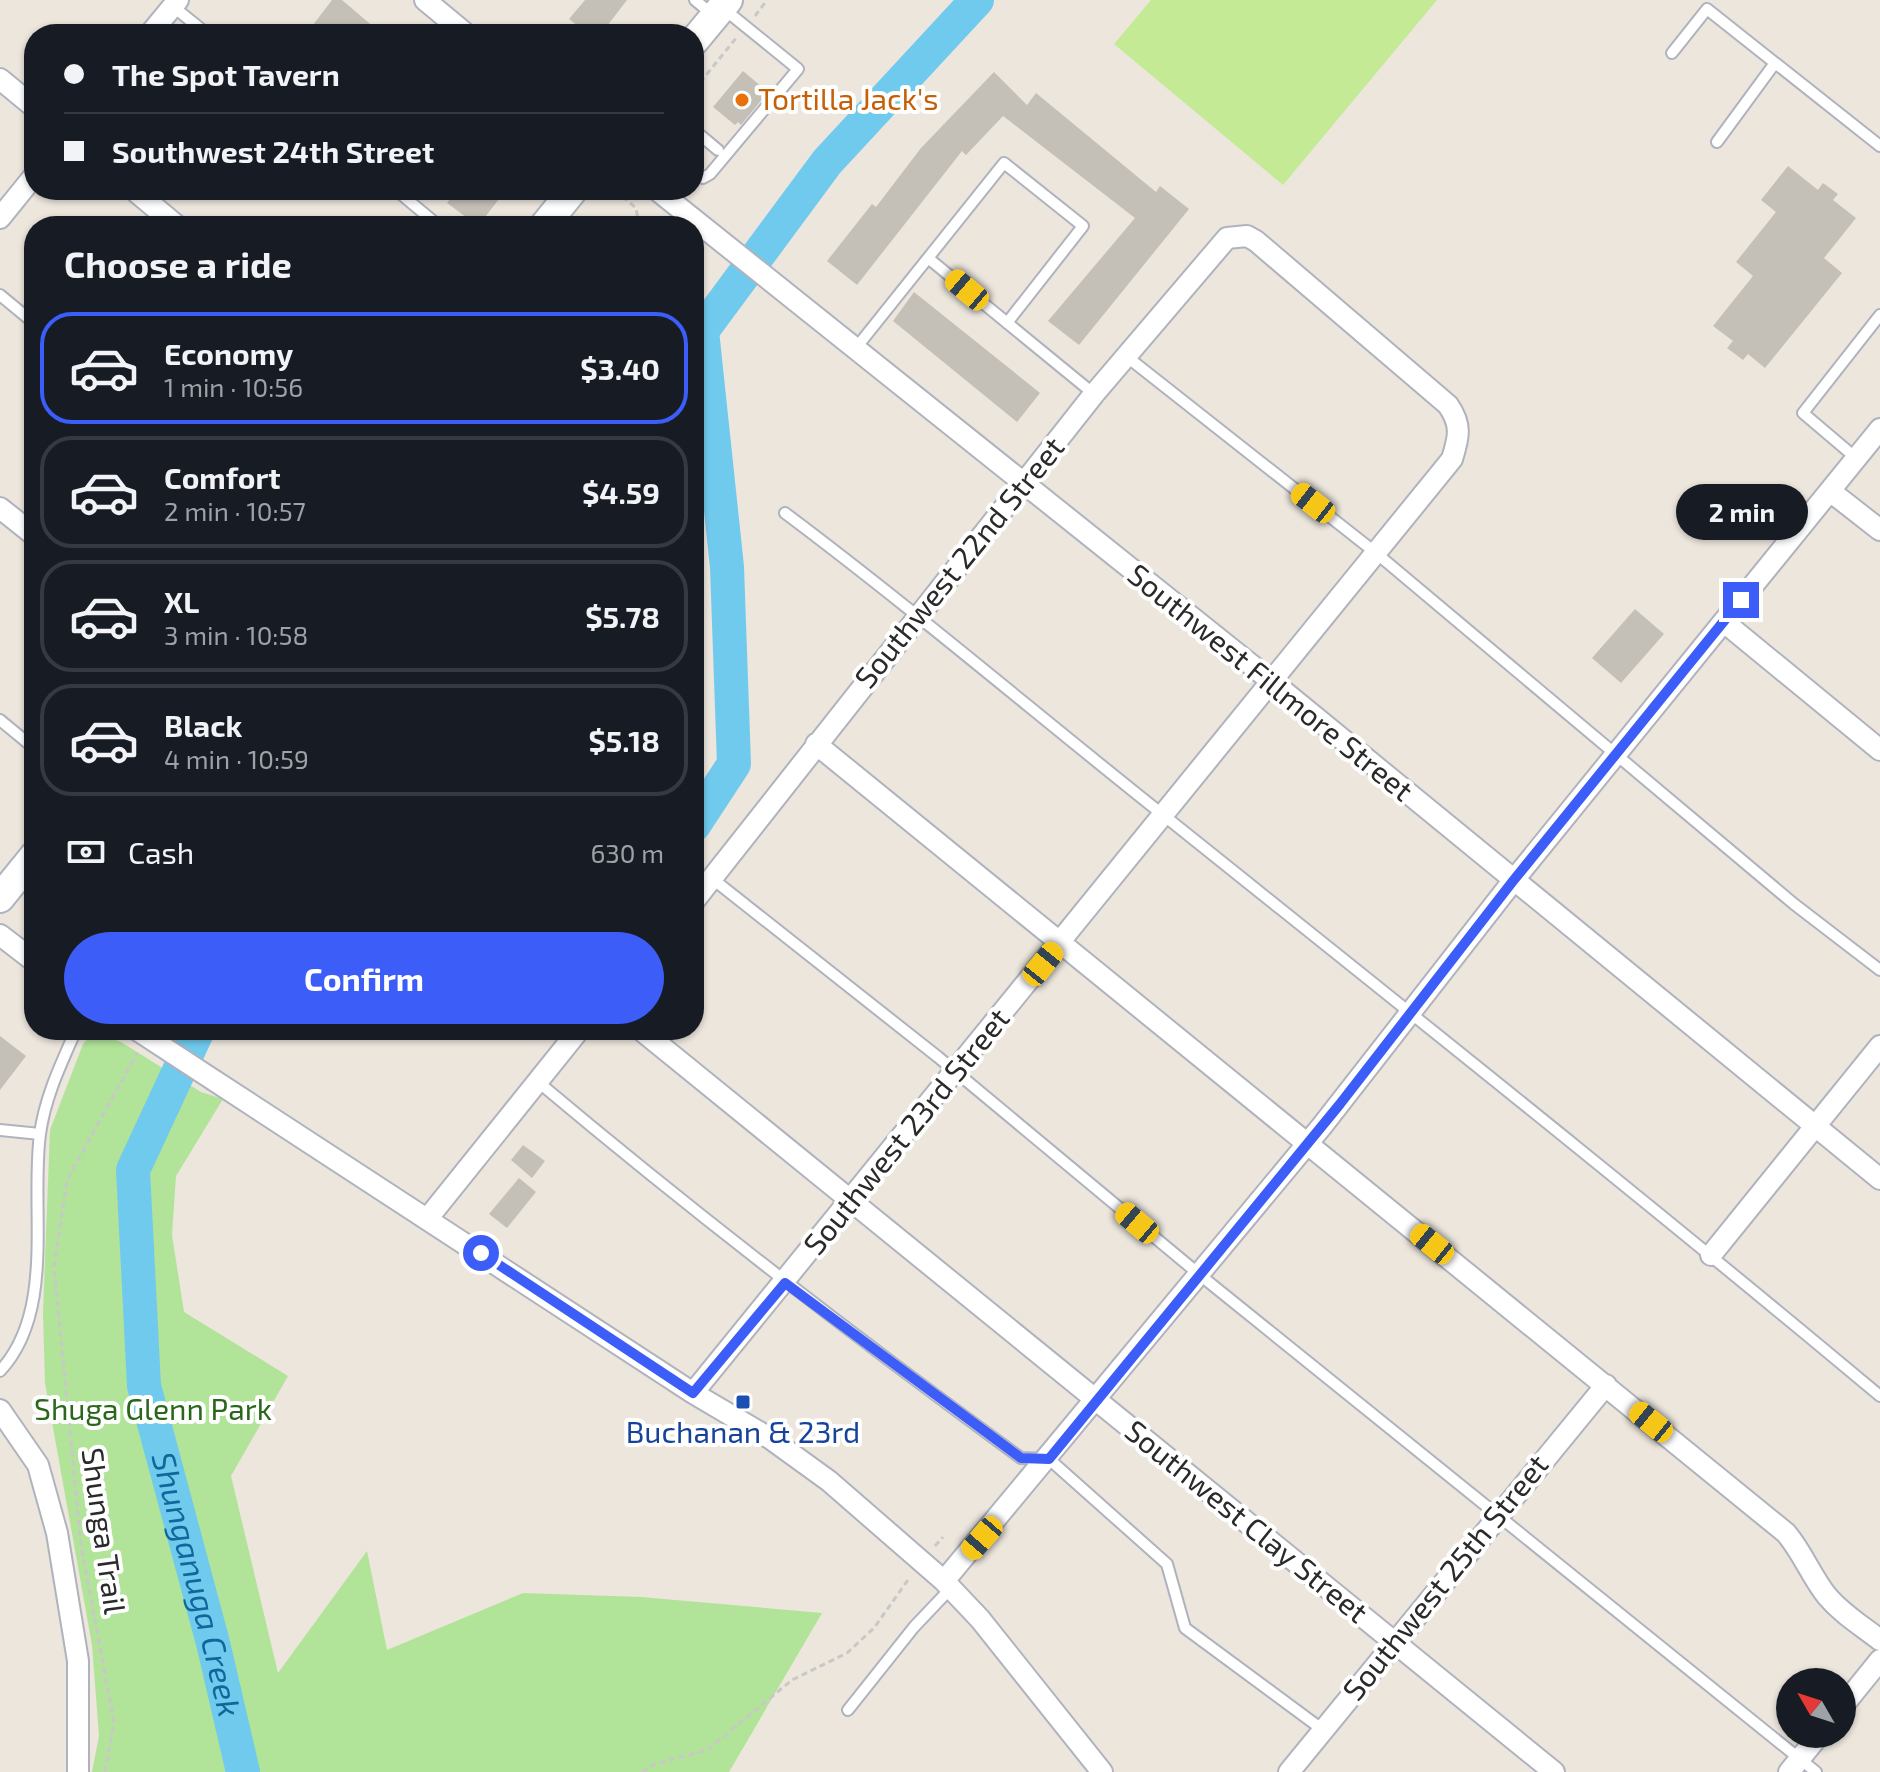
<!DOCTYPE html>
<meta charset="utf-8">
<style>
body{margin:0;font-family:"Exo 2",sans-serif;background:#242831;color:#f1f3f6;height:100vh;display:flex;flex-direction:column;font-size:30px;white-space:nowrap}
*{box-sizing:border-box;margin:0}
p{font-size:26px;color:#9ea1a6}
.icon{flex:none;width:44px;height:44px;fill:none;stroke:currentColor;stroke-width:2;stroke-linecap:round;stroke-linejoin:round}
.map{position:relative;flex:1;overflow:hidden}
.sheet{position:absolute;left:24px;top:216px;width:680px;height:824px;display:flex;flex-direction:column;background:#171b24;border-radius:32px;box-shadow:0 2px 6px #0004}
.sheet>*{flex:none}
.banner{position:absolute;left:24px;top:24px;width:680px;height:176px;border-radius:32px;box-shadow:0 2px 6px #0004;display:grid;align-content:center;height:176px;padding:0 40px;background:#171b24}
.needle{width:52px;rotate:309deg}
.controls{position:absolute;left:1776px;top:1668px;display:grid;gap:16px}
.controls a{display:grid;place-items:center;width:80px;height:80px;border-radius:50%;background:#171b24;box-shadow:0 2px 6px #0004;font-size:40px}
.end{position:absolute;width:36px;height:36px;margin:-18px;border:10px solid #3d5df8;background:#fff;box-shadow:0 0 0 4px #fff}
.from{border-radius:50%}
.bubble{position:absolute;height:56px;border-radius:28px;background:#171b24;box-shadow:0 2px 6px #0004;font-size:26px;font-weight:700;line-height:56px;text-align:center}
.car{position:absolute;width:24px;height:48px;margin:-24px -12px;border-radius:10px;box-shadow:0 0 6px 2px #0007;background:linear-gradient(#f5c518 24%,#345 0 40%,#f5c518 0 76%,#345 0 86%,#f5c518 0)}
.banner b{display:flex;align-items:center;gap:28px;height:76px;font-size:30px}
.banner b+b{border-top:2px solid #363941}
.banner i{width:20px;height:20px;background:#f1f3f6}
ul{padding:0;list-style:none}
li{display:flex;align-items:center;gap:24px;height:112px;margin:0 16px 12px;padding:0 24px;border:4px solid #363941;border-radius:32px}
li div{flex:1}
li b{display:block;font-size:30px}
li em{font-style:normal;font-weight:700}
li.current{border-color:#3d5df8}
li>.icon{width:72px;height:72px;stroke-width:1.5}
h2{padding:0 40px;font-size:36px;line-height:96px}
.pay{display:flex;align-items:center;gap:20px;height:88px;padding:0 40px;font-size:30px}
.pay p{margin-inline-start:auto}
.button{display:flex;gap:16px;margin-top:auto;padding:16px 40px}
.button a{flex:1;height:92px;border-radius:48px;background:#3d5df8;color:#fff;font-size:32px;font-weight:700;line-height:92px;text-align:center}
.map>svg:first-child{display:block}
</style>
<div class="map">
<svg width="1880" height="1772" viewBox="0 0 1880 1772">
<rect width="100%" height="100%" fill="#ece6dd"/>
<!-- green -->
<path fill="#b1e399" d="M94 1032 121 1042 201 1092 223 1099 176 1176 172 1235 184 1312 288 1376 231 1476 278 1673 367 1551 387 1650 523 1593 641 1597 822 1613 729 1772H92L99 1736 92 1645 45 1383 43 1313 50 1130 83 1044Z"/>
<!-- pitch -->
<path fill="#c4ea95" d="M1151 0H1437L1283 185 1114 44Z"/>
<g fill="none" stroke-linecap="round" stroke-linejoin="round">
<!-- river -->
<g stroke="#70caee" stroke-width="34">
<path d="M694 825 734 764 727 567 702 331 827 162 977 0"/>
<path id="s1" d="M198 1030 133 1170 144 1386 213 1643 243 1772"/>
</g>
</g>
<!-- building -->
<path fill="#c4c0b8" d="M332 0H342L382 34H306Z
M585 0H627L601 34H588L569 19Z
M743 71 768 92 741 125 738 122 735 125 713 107Z
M994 72 1027 105 1036 93 1156 192 1160 186 1189 209 1079 345 1048 321 1135 218 1003 116 966 155 962 151 857 285 827 261 872 204 876 207 921 148Z
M1788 166 1818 190 1823 183 1838 194 1833 200 1856 218 1824 258 1842 273 1765 368 1748 354 1743 360 1727 348 1733 341 1713 326 1753 276 1736 262 1776 212 1761 200Z
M457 190H506L478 226 447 203Z
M914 292 1040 393 1017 422 893 321Z
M1635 609 1664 634 1621 683 1592 658Z
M0 1036 26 1056 0 1090Z
M523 1145 545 1161 532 1178 511 1160Z
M519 1178 536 1192 507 1228 489 1214Z"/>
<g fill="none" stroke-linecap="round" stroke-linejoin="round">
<!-- service casing -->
<g stroke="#b0b3be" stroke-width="14">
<path id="service" d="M695 0 713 15
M170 4 207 34
M1672 53 1707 9 1880 146
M694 130 718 150
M1717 142 1775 63
M694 174 703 178 710 174 798 69 724 9
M396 190 439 226
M928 258 1004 163 1083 226 1007 323
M0 295 34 323
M856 348 928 258 1094 394
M1126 356 1376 553 1794 904 1880 970
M1856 458 1803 413 1880 315
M785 513C917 612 1042 719 1172 822 1409 1012 1647 1201 1880 1396
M0 720 34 748
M714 880 938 1057 1200 1275 1816 1772
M537 1081C694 1213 855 1337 1021 1458L1049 1459 1167 1564 1185 1628 1323 1730
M0 1130 40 1134
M0 1371C56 1311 30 1209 40 1134 45 1097 61 1064 76 1030
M848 1710 914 1627 951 1588"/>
</g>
<!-- minor casing -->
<g stroke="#b0b3be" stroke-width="24">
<path id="minor" d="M425 0 466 34
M150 34 178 0
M0 79 34 107
M134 190 177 226
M657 190 1254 667 1880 1179
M0 218 34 176
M1830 491 1880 530
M0 508 34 535
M1724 622 1880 750
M816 744 1786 1533C1803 1553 1811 1576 1827 1596 1842 1614 1862 1626 1880 1640
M0 935 34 961
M641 1030 1554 1772
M215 1081 693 1393 771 1439 829 1481 944 1581 980 1619 1102 1772
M428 1218 579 1030
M1711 1255 1880 1046
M693 1393 1452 459C1459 437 1462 425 1448 405L1256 241 1247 236 1227 238 1094 394 694 901
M0 1410 38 1465 57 1533 78 1661V1772
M944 1581 1322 1126 1513 881 1880 429
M1842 1707 1880 1660
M1289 1772 1606 1385
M1789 1772 1820 1734"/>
</g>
<!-- secondary casing -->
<g stroke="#b0b3be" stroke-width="32">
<path id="secondary" d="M694 41 728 0
M544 226 573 190
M0 898 34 856"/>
</g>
<!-- path -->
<path stroke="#c8c8c8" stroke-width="3" stroke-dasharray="6 4" stroke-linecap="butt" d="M755 16 767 0
M694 90 737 37
M615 190 636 208 639 226
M935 1546 943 1537
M105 1772 114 1723 81 1545 54 1267 67 1180 137 1053
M642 1772 655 1764 707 1750 792 1680 847 1653 874 1628 910 1577"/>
<!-- service -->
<use href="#service" stroke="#fff" stroke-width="10"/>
<!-- minor -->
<use href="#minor" stroke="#fff" stroke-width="20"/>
<!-- secondary -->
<use href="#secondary" stroke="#fff" stroke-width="28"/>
<!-- minor-bridge casing -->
<g stroke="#b0b3be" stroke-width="24" stroke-linecap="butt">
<path id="minor-bridge" d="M137 1030 215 1081"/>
</g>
<!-- minor-bridge -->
<use href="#minor-bridge" stroke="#fff" stroke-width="20"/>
</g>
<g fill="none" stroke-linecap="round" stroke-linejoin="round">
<!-- route -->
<path stroke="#3d5df8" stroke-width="10" d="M481 1253 693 1393 785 1283 1021 1458 1049 1459 1340 1104 1513 881 1741 600"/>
</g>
<!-- markers -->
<circle fill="#e8710a" stroke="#fff" stroke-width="3" cx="742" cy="100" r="8"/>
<rect fill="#1a4fb4" stroke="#fff" stroke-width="3" x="735" y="1394" width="16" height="16" rx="4"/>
<g text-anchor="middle" stroke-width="8" stroke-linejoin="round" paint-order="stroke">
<!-- food labels -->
<g font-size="30" fill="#c56008" stroke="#fff" text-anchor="start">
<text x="758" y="110">Tortilla Jack's</text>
</g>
<!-- street labels -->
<g font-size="30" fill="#2a2a2a" stroke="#fff">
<text transform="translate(960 563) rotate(-51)" y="10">Southwest 22nd Street</text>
<text transform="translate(1270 683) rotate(39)" y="10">Southwest Fillmore Street</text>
<text transform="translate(907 1132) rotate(-51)" y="10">Southwest 23rd Street</text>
<text transform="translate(1246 1522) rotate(39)" y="10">Southwest Clay Street</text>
<text transform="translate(103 1531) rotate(82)" y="10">Shunga Trail</text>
<text transform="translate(1446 1578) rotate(-51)" y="10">Southwest 25th Street</text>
</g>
<!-- park labels -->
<g font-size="30" fill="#29671b" stroke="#fff">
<text x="153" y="1420">Shuga Glenn Park</text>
</g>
<!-- transit labels -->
<g font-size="30" fill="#164399" stroke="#fff">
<text x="743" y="1443">Buchanan &amp; 23rd</text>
</g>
<!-- water labels -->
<g font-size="32" font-style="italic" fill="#0e689b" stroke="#fff">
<text dy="11" stroke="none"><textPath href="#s1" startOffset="576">Shunganuga Creek</textPath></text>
</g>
</g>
</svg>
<div class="controls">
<a><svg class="needle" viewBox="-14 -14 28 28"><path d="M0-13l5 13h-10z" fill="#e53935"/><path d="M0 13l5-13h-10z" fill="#9ea1a6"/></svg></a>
</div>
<i class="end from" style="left:481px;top:1253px"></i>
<i class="end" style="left:1741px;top:600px"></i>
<div class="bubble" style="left:1676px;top:484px;width:132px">2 min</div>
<i class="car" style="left:967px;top:290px;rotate:310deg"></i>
<i class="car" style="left:1313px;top:503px;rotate:308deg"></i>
<i class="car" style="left:1043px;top:964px;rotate:39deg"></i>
<i class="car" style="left:1137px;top:1223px;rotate:310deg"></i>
<i class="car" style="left:1432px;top:1244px;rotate:309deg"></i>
<i class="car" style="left:1651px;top:1422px;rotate:309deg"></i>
<i class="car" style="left:982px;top:1538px;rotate:221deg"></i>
<div class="banner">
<b><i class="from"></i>The Spot Tavern</b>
<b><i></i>Southwest 24th Street</b>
</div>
<section class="sheet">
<h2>Choose a ride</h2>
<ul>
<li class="current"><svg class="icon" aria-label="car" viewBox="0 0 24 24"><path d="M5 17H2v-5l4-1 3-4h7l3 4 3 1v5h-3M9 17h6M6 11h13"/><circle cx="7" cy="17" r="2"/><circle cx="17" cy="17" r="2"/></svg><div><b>Economy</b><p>1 min · 10:56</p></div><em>$3.40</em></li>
<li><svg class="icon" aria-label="car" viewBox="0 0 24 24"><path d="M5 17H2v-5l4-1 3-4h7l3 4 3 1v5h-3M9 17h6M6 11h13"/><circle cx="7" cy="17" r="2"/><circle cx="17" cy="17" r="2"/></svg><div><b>Comfort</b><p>2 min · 10:57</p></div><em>$4.59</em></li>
<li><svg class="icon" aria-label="car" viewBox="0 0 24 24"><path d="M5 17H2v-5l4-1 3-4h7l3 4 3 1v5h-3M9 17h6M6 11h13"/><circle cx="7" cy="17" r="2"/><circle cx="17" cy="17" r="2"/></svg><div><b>XL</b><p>3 min · 10:58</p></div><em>$5.78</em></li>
<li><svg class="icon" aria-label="car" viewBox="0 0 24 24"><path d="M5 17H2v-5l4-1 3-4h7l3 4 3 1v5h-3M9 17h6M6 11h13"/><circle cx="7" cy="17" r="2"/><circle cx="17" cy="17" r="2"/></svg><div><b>Black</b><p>4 min · 10:59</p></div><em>$5.18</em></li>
</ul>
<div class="pay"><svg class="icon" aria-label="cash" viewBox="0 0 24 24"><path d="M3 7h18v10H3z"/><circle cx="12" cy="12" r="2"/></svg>Cash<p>630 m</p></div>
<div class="button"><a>Confirm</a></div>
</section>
</div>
